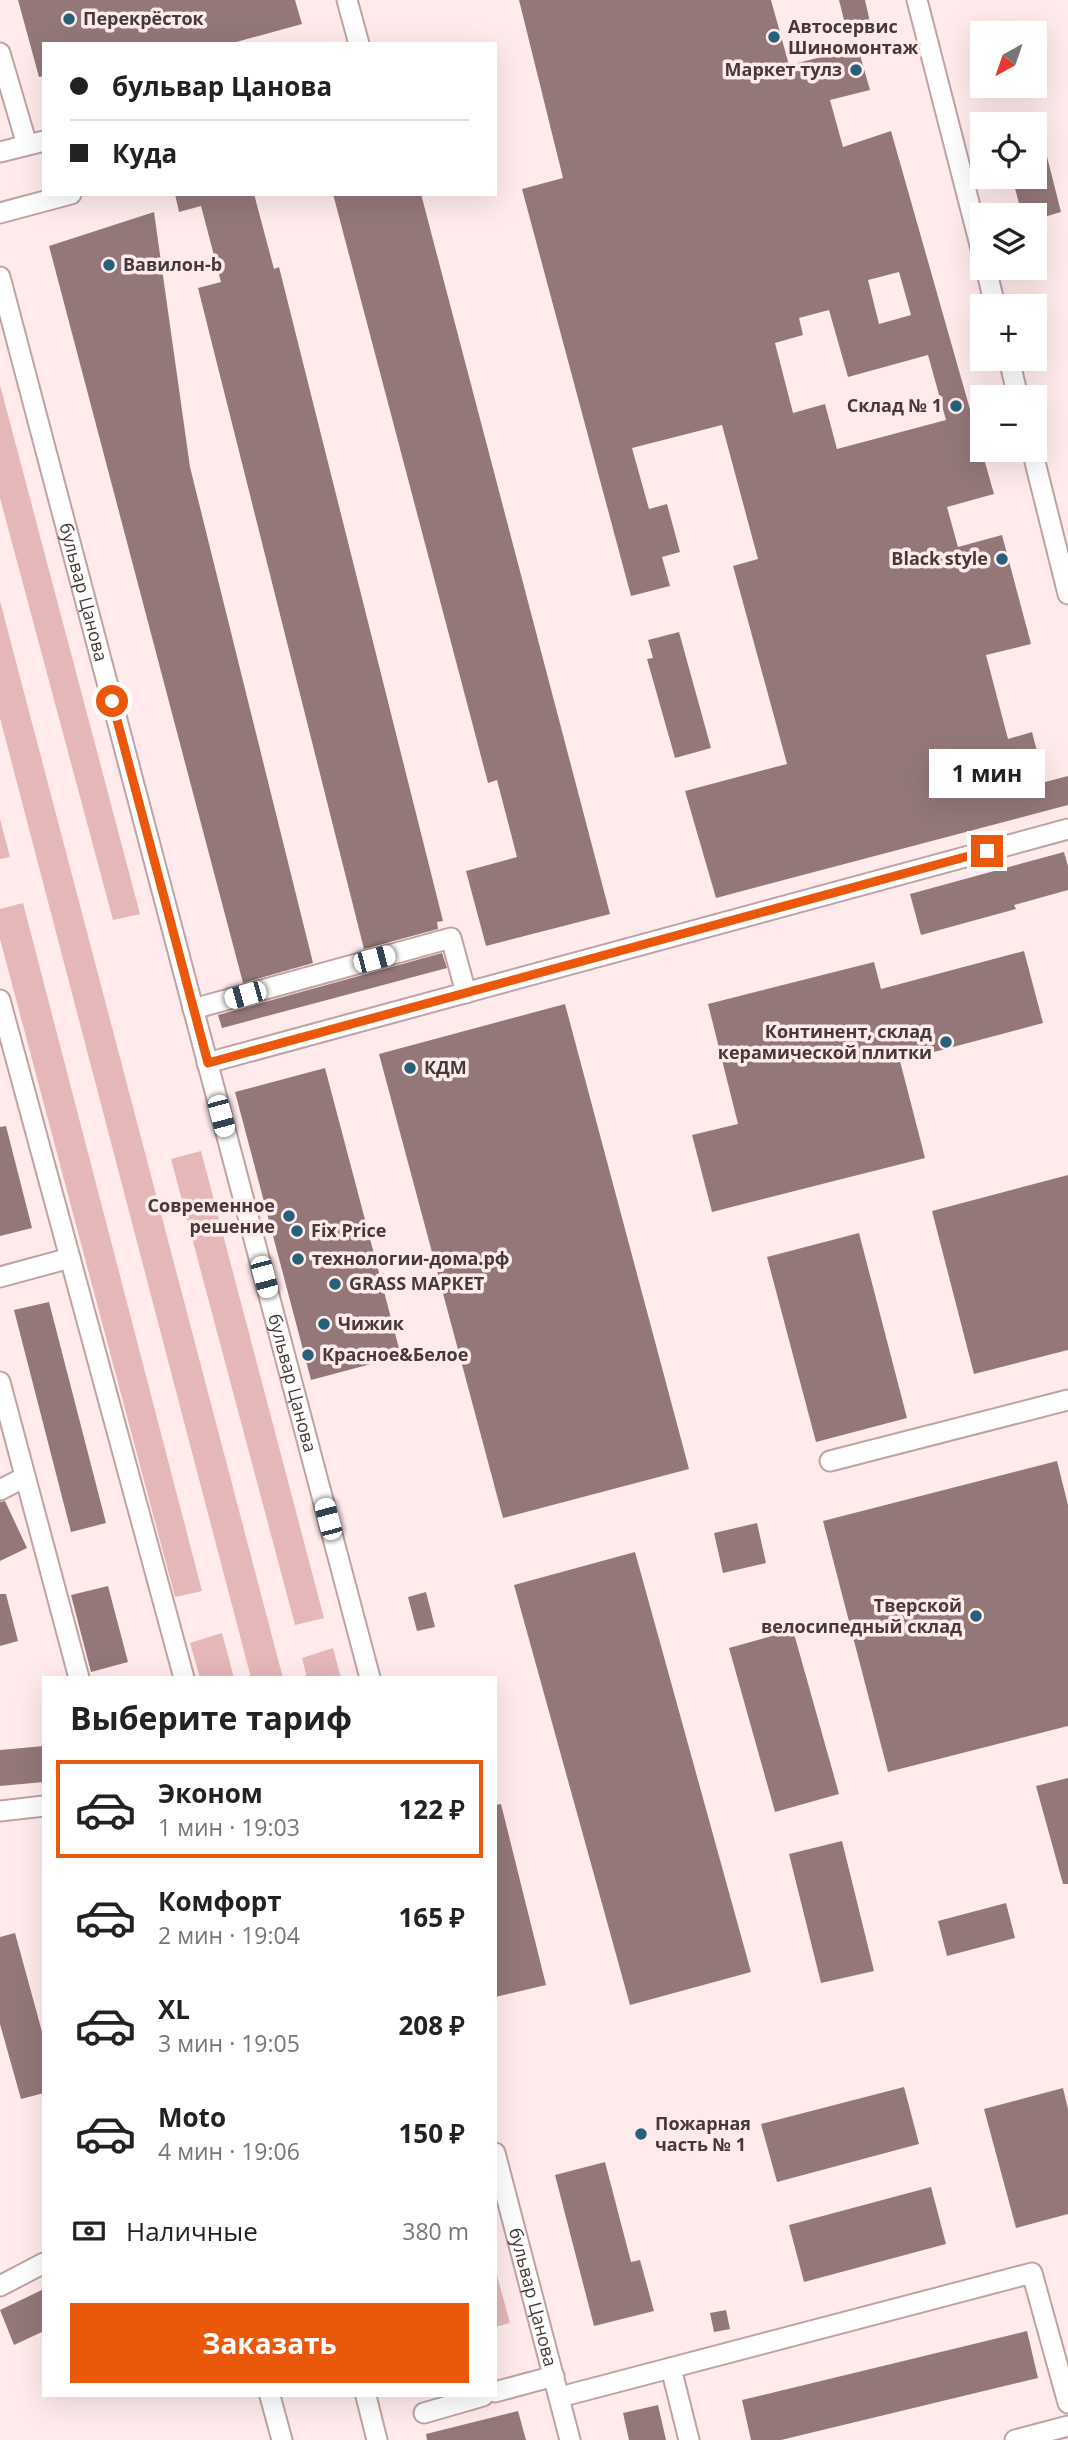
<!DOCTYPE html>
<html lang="ru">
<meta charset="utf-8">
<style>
body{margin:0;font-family:"Open Sans",sans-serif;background:#f2f2f2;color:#222;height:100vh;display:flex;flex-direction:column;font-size:26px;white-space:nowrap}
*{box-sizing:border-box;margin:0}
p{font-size:23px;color:#767676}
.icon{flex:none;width:38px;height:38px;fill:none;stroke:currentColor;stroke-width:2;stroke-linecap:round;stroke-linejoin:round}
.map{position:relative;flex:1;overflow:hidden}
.sheet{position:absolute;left:42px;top:1676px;width:455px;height:721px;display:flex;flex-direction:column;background:#fff;border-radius:0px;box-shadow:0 7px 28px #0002}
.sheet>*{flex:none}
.banner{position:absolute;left:42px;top:42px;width:455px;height:154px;border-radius:0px;box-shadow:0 7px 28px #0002;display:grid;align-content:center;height:154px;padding:0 28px;background:#fff}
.needle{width:46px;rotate:220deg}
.fabs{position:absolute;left:970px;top:21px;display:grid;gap:14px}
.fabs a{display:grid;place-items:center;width:77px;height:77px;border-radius:0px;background:#fff;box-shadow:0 7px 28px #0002;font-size:35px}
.end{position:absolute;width:32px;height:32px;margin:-16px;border:9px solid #ea580c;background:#fff;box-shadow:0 0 0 4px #fff}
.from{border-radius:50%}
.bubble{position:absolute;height:49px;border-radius:0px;background:#fff;box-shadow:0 7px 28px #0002;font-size:23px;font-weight:700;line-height:49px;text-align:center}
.car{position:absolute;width:21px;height:42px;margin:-21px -10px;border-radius:9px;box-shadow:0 0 5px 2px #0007;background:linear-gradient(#fff 24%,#345 0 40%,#fff 0 76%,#345 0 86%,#fff 0)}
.banner b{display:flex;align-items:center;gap:24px;height:66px;font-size:26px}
.banner b+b{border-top:2px solid #e0e0e0}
.banner i{width:18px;height:18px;background:#222}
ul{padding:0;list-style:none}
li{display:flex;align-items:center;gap:21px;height:98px;margin:0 14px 10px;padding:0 14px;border:4px solid transparent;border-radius:0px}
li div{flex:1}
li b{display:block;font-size:26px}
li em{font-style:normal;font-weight:700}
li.current{border-color:#ea580c}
li>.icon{width:63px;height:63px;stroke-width:1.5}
h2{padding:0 28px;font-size:32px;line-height:84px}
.pay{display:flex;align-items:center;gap:18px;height:77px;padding:0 28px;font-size:26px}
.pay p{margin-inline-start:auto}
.button{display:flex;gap:14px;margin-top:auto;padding:14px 28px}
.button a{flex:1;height:80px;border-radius:0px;background:#ea580c;color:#fff;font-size:28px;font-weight:700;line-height:80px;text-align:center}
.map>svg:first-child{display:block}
</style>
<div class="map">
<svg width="1068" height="2440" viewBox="0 0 1068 2440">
<rect width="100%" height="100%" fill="#ffebec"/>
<!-- green -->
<path fill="#e5b7b9" d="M0 385 140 914 113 920 0 498Z
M0 601 283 1678H251L0 718Z
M0 819 10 857 0 859Z
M23 903 202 1591 175 1597 0 939V909Z
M201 1151 324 1618 295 1625 171 1159Z
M222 1633 234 1678H200L190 1643Z
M333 1648 341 1678H307L302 1658Z
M495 2268 510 2323 495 2327Z"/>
<!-- building -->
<path fill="#947879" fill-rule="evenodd" d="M18 0H295L302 24 229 44H44V76L39 77Z
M519 0H771L789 65 858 48 870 90 830 100 843 147 891 131 994 494 947 507 958 547 1002 535 1031 644 986 655 1008 739 1032 732 1045 782 1068 776V805L716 898 685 791 787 764 733 566 758 559 722 425 632 448 649 509 667 504 680 552 662 557 670 586 631 596 522 189 563 178ZM899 272 911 315 879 324 868 280ZM829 310 848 377 928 355 946 420 837 449 825 404 793 413 775 343 803 335 799 318Z
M839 0H865L870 22 846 28Z
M1040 129 1061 212 1034 220V215H1022L1012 177H1034V130Z
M175 194H254L274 269 279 267 443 921 437 922 438 929 364 949 198 288 221 282 201 206 179 212Z
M333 194H421L610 914 486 946 466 871 517 857 497 780 488 783Z
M154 212 190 467 313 963 243 983 49 246Z
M679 632 711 748 675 758 647 659 653 658 648 640Z
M1064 852 1068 866V890L1014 905 1016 909 921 935 910 894Z
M1024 951 1043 1023 900 1061 925 1158 712 1212 692 1135 738 1124 708 1004 874 962 881 989Z
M442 953 447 968 222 1028 218 1015Z
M565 1004 689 1469 503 1518 379 1054Z
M325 1068 401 1356 311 1380 235 1092Z
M6 1126 32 1228 0 1236V1127Z
M1068 1175V1350L974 1374 932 1211Z
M859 1233 907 1418 816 1442 767 1257Z
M49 1302 106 1523 71 1532 14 1310Z
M1057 1461 1068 1505V1726L888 1772 823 1521Z
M5 1501 27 1548 0 1561V1502Z
M757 1523 766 1563 723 1573 714 1533Z
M635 1552 751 1972 630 2005 514 1585Z
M108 1586 128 1662 91 1672 71 1595Z
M426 1592 435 1627 417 1631 408 1597Z
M0 1594H6L18 1641 0 1646Z
M793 1630 839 1794 775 1812 729 1648Z
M44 1746V1782L0 1786V1750Z
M1068 1778V1884H1063L1036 1786Z
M501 1804 546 1985 495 1997V1805Z
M842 1841 874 1971 821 1983 789 1854Z
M1006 1903 1015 1938 947 1956 938 1921Z
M15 1933 44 2039V2093L21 2099 0 2024V1937Z
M904 2087 919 2144 777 2182 761 2124Z
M1063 2088 1068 2109V2214L1016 2228 984 2109Z
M605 2162 631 2262 640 2260 654 2311 594 2326 555 2175Z
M931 2187 946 2244 804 2282 789 2225Z
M44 2289V2331L14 2345 0 2310Z
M726 2310 730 2329 714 2332 710 2313Z
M1027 2331 1038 2378 781 2440H751L742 2400Z
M658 2405 666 2440H629L623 2413Z
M518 2411 526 2440H427L426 2434Z"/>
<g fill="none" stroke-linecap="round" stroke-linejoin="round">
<!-- minor casing -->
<g stroke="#c0a2a3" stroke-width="23">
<g id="minor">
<path d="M347 0 359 44"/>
<path d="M917 0 982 253"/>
<path d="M0 53 27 145"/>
<path d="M0 152 44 141"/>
<path d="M0 213 71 194"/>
<path d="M986 268 995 306"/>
<path id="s1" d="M0 277 370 1678"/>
<path d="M1009 359 1018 397"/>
<path d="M1032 450 1068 594"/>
<path d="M0 1000 184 1678"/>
<path d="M193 1009 451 938 466 993"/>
<path d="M207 1063 1068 829"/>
<path d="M0 1277 70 1258"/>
<path d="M0 1382 79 1678"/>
<path d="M830 1461 1068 1400"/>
<path d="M0 1490 25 1477"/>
<path d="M0 1811 44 1806"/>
<path id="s2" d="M495 2153 570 2440"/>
<path d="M0 2286 44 2263"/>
<path d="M671 2368 689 2440"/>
<path d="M495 2392 554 2376"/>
<path d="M270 2396 282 2440"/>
<path d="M366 2396 377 2440"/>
<path d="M560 2397 1032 2273 1068 2403"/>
<path d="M424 2413 483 2396"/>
<path d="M1015 2440 1068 2426"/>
</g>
</g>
<!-- minor -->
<use href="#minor" stroke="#fff" stroke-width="19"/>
</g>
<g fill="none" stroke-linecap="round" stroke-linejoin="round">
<!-- route -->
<path stroke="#ea580c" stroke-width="9" d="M112 701 208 1063 987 851"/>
</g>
<!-- markers -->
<g fill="#266079" stroke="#ffebec" stroke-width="2.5">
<circle cx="69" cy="19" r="7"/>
<circle cx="774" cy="37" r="7"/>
<circle cx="856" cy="70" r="7"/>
<circle cx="109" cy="265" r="7"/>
<circle cx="956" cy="406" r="7"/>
<circle cx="1002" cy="559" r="7"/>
<circle cx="946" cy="1042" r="7"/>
<circle cx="410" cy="1068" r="7"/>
<circle cx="289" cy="1216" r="7"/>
<circle cx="297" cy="1231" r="7"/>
<circle cx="298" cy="1259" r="7"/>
<circle cx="335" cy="1284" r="7"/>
<circle cx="324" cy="1324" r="7"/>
<circle cx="308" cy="1355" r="7"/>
<circle cx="976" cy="1616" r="7"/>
<circle cx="641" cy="2134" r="7"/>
</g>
<g text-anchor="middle" stroke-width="7" stroke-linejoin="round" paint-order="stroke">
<!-- poi labels -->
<g font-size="18" font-weight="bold" fill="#453939" stroke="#ffebec" text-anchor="start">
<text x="83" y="25">Перекрёсток</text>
<text x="788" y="33">Автосервис<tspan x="788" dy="21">Шиномонтаж</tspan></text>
<text x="842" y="76" text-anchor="end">Маркет тулз</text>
<text x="123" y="271">Вавилон-b</text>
<text x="942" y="412" text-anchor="end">Склад № 1</text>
<text x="988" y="565" text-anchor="end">Black style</text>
<text x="932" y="1038" text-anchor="end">Континент, склад<tspan x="932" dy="21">керамической плитки</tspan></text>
<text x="424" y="1074">КДМ</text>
<text x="275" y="1212" text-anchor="end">Современное<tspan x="275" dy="21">решение</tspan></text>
<text x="311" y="1237">Fix Price</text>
<text x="312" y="1265">технологии-дома.рф</text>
<text x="349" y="1290">GRASS МАРКЕТ</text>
<text x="338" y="1330">Чижик</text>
<text x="322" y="1361">Красное&amp;Белое</text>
<text x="962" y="1612" text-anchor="end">Тверской<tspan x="962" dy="21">велосипедный склад</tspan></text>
<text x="655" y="2130">Пожарная<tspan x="655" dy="21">часть № 1</tspan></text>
</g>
<!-- street labels -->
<g font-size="18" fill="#453939" stroke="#ffebec">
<text dy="6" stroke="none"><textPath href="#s1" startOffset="326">бульвар Цанова</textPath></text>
<text dy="6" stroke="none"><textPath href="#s1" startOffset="1144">бульвар Цанова</textPath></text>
<text dy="6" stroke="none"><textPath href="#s2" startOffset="149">бульвар Цанова</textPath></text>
</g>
</g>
</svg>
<div class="fabs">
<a><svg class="needle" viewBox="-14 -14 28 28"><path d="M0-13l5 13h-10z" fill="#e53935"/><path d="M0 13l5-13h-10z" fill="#767676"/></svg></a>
<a><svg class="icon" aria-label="locate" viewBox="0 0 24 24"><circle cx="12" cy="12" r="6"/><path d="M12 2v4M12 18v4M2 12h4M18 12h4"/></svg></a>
<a><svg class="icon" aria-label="layers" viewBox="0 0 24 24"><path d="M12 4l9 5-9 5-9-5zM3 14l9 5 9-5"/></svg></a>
<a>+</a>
<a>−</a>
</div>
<i class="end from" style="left:112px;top:701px"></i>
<i class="end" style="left:987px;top:851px"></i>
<div class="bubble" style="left:929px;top:749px;width:116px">1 мин</div>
<i class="car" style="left:374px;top:959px;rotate:75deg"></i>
<i class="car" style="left:245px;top:995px;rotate:254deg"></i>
<i class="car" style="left:221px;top:1116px;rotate:165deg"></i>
<i class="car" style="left:264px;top:1277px;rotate:165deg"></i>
<i class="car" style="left:328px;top:1519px;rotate:345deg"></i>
<div class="banner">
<b><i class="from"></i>бульвар Цанова</b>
<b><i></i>Куда</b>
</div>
<section class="sheet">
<h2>Выберите тариф</h2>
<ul>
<li class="current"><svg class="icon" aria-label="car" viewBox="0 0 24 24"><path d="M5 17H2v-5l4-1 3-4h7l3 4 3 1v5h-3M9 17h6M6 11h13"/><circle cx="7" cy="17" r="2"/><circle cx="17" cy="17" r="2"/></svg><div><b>Эконом</b><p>1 мин · 19:03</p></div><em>122 ₽</em></li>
<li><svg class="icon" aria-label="car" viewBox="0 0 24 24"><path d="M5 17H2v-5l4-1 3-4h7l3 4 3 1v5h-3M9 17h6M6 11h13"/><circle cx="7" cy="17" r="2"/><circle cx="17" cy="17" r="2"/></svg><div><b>Комфорт</b><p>2 мин · 19:04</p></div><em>165 ₽</em></li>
<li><svg class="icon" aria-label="car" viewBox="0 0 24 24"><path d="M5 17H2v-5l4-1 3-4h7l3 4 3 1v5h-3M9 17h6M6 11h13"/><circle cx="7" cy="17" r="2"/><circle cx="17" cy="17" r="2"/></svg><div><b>XL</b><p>3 мин · 19:05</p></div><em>208 ₽</em></li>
<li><svg class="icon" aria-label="car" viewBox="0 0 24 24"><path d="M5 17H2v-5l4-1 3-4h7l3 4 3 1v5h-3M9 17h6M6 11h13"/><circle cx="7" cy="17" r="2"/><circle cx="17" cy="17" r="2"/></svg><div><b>Moto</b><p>4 мин · 19:06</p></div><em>150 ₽</em></li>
</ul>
<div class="pay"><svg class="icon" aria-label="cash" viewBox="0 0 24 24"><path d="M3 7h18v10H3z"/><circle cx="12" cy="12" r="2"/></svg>Наличные<p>380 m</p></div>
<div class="button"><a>Заказать</a></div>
</section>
</div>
